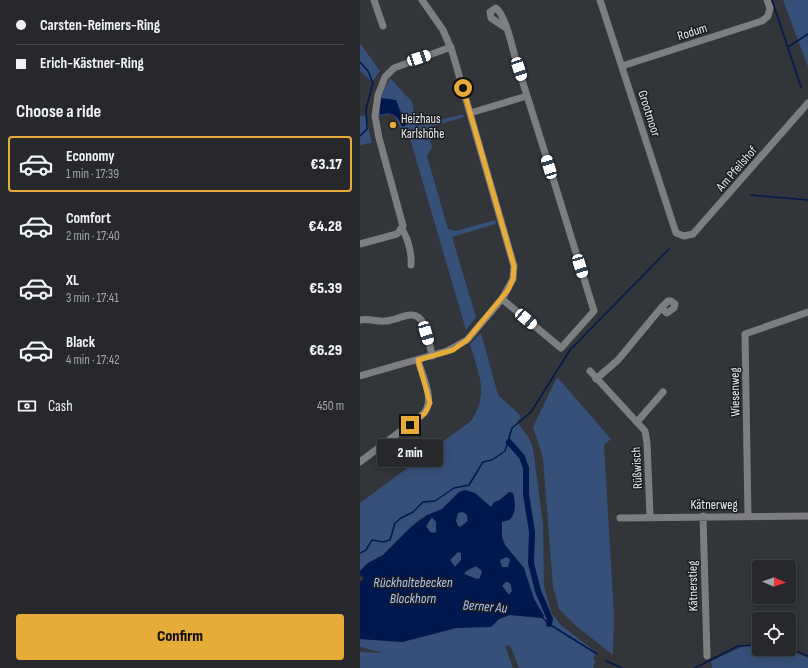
<!DOCTYPE html>
<meta charset="utf-8">
<style>
body{margin:0;font-family:"Sofia Sans Condensed",sans-serif;background:#323437;color:#f1f3f6;height:100vh;display:flex;flex-direction:column;font-size:15px;white-space:nowrap}
*{box-sizing:border-box;margin:0}
p{font-size:13px;color:#a4a6a9}
.icon{flex:none;width:22px;height:22px;fill:none;stroke:currentColor;stroke-width:2;stroke-linecap:round;stroke-linejoin:round}
.map{position:relative;flex:1;overflow:hidden}
.drawer{display:flex;flex-direction:column;background:#26282b;width:360px}
.drawer>*{flex:none}
.top-card{display:grid;align-content:center;height:88px;padding:0 16px;background:#26282b}
.needle{width:26px;rotate:92deg}
.controls{position:absolute;left:392px;top:560px;display:grid;gap:8px}
.controls a{display:grid;place-items:center;width:44px;height:44px;border-radius:4px;background:#26282b;box-shadow:0 2px 10px #0003,0 0 0 1px #424447;font-size:20px}
.end{position:absolute;width:18px;height:18px;margin:-9px;border:5px solid #e7ac37;background:#111;box-shadow:0 0 0 2px #111}
.from{border-radius:50%}
.bubble{position:absolute;height:28px;border-radius:4px;background:#26282b;box-shadow:0 2px 10px #0003,0 0 0 1px #424447;font-size:13px;font-weight:800;line-height:28px;text-align:center}
.car{position:absolute;width:12px;height:24px;margin:-12px -6px;border-radius:5px;box-shadow:0 0 3px 1px #0007;background:linear-gradient(#fff 24%,#345 0 40%,#fff 0 76%,#345 0 86%,#fff 0)}
.top-card b{display:flex;align-items:center;gap:14px;height:38px;font-size:15px}
.top-card b+b{border-top:1px solid #424447}
.top-card i{width:10px;height:10px;background:#f1f3f6}
ul{padding:0;list-style:none}
li{display:flex;align-items:center;gap:12px;height:56px;margin:0 8px 6px;padding:0 8px;border:2px solid transparent;border-radius:4px}
li div{flex:1}
li b{display:block;font-size:15px}
li em{font-style:normal;font-weight:800}
li.on{border-color:#e7ac37}
li>.icon{width:36px;height:36px;stroke-width:1.5}
h2{padding:0 16px;font-size:18px;line-height:48px}
.pay{display:flex;align-items:center;gap:10px;height:44px;padding:0 16px;font-size:15px}
.pay p{margin-inline-start:auto}
.primary-button{display:flex;gap:8px;margin-top:auto;padding:8px 16px}
.primary-button a{flex:1;height:46px;border-radius:4px;background:#e7ac37;color:#111;font-size:16px;font-weight:800;line-height:46px;text-align:center}
main{display:flex;flex:1;min-height:0}
.map>svg:first-child{display:block}
</style>
<main>
<section class="drawer">
<div class="top-card">
<b><i class="from"></i>Carsten-Reimers-Ring</b>
<b><i></i>Erich-Kästner-Ring</b>
</div>
<h2>Choose a ride</h2>
<ul>
<li class="on"><svg class="icon" aria-label="car" viewBox="0 0 24 24"><path d="M5 17H2v-5l4-1 3-4h7l3 4 3 1v5h-3M9 17h6M6 11h13"/><circle cx="7" cy="17" r="2"/><circle cx="17" cy="17" r="2"/></svg><div><b>Economy</b><p>1 min · 17:39</p></div><em>€3.17</em></li>
<li><svg class="icon" aria-label="car" viewBox="0 0 24 24"><path d="M5 17H2v-5l4-1 3-4h7l3 4 3 1v5h-3M9 17h6M6 11h13"/><circle cx="7" cy="17" r="2"/><circle cx="17" cy="17" r="2"/></svg><div><b>Comfort</b><p>2 min · 17:40</p></div><em>€4.28</em></li>
<li><svg class="icon" aria-label="car" viewBox="0 0 24 24"><path d="M5 17H2v-5l4-1 3-4h7l3 4 3 1v5h-3M9 17h6M6 11h13"/><circle cx="7" cy="17" r="2"/><circle cx="17" cy="17" r="2"/></svg><div><b>XL</b><p>3 min · 17:41</p></div><em>€5.39</em></li>
<li><svg class="icon" aria-label="car" viewBox="0 0 24 24"><path d="M5 17H2v-5l4-1 3-4h7l3 4 3 1v5h-3M9 17h6M6 11h13"/><circle cx="7" cy="17" r="2"/><circle cx="17" cy="17" r="2"/></svg><div><b>Black</b><p>4 min · 17:42</p></div><em>€6.29</em></li>
</ul>
<div class="pay"><svg class="icon" aria-label="cash" viewBox="0 0 24 24"><path d="M3 7h18v10H3z"/><circle cx="12" cy="12" r="2"/></svg>Cash<p>450 m</p></div>
<div class="primary-button"><a>Confirm</a></div>
</section>
<div class="map">
<svg width="448" height="668" viewBox="0 0 448 668">
<rect width="100%" height="100%" fill="#323539"/>
<!-- green -->
<path fill="#375079" d="M423 0H448V67Z
M0 43 20 71 12 82 0 71Z
M30 78 52 102 57 126 103 114 104 117 67 128 72 147 67 156 88 229 96 231 135 220 136 224 92 237 116 317 106 330 49 135 44 137 34 113 19 116 22 95Z
M5 115 12 143 0 145V116Z
M121 333 138 395 159 414 161 417 157 422 169 438 173 448 183 525 184 586 192 614 201 625 237 653 233 658 235 662 233 668H159L150 645 145 646 153 668H0V652L24 653 0 647V639L42 642 96 628 133 625 139 619 150 615 182 618 184 616C172 600 168 580 159 563 155 556 147 550 144 543 141 536 140 528 142 521L149 520C157 514 155 502 153 493L149 492 131 507 109 491 99 492 82 509 60 519 23 555 8 563 0 571V503L111 421C130 393 118 373 110 344Z
M197 377 251 439 244 445 254 616 253 655 215 625 199 609 193 587 183 458 173 427Z
M99 512H105C110 518 107 523 102 527L98 526C96 521 94 516 99 512Z
M72 517 77 522 76 532 74 533 70 532 66 526Z
M98 552 101 553V560L95 567 90 560Z
M139.5 562a5.5 5.5 0 1 1 11 0a5.5 5.5 0 1 1-11 0Z
M116 566 122 571 120 578 117 579 104 574 106 571Z
M147 581 151 585 152 591 149 595 142 586Z
M384 646H399V649H427L448 658V668H352L351 661Z"/>
<!-- water -->
<path fill="#00184e" fill-rule="evenodd" d="M21 98 36 100 46 125 42 127C37 115 34 111 20 115L19 103Z
M105 490 115 493 131 507 134 502 140 500 149 492 153 493C155 502 157 514 149 520L142 522V537L145 545 164 568 174 599 184 616 182 618 150 615 139 619 131 627 96 628 42 642 0 639V582L4 578 0 575V571L8 563 23 555 52 526 67 515 82 509 99 492ZM103 512 107 515 108 521 100 527 98 526 96 521 98 513ZM72 517 76 522V532L74 533 70 532 66 526ZM98 552 101 553V560L95 567 90 560ZM147 557 150 560 148 567H142L140 560ZM116 566 122 571 120 578 117 579 104 574 106 571ZM145 582H149L151 585 152 591 149 595 142 586Z"/>
<g fill="none" stroke-linecap="round" stroke-linejoin="round">
<!-- stream -->
<path stroke="#00184e" stroke-width="1.5" d="M412 0 441 87
M428 47 448 34
M0 62 8 71 13 83 6 109 7 129 0 136
M391 195 448 200
M0 553 6 550 12 540 23 542 30 540 35 523 41 518 53 512 63 502 75 501 94 488 109 485 123 462 132 460 145 451 152 428 171 412 210 350 309 249
M182 617 189 624 237 654
M429 648 448 656
M246 661 262 668
M335 668 378 646 399 645"/>
<!-- canal -->
<path stroke="#00184e" stroke-width="6" d="M149 442 162 457 166 468V494L172 532 171 563 178 591 190 619 189 624"/>
<!-- street -->
<path stroke="#7d7e80" stroke-width="7" d="M14 0 23 26
M240 0 316 233 324 236 333 234 448 103
M262 66 402 21 408 16 410 8 407 0
M110 113 167 96
M42 230C48 237 52 255 51 265
M0 244 37 234 43 226 19 138 15 116 18 95 25 77 34 68 91 47
M142 299 201 348 234 311C209 229 183 146 157 64 153 51 146 15 136 8L130 12 131 18 146 28
M0 320C9 318 16 322 25 321 33 321 41 316 50 315 67 313 69 343 72 356
M230 371 285 431 287 443 290 516
M0 376 87 351 107 340 142 299 153 279 154 266 92 51 83 30 62 0
M236 379 258 360 301 308 307 313 314 308 315 304 311 301H308L301 308
M277 422 303 392
M0 462 62 415C77 402 62 376 58 360
M343 516 347 656
M388 516 385 334 448 312
M260 518 448 516"/>
</g>
<g fill="none" stroke-linecap="round" stroke-linejoin="round">
<!-- route -->
<path stroke="#e7ac37" stroke-width="5" d="M50 425 65 413 70 403 58 360 93 350 107 340 148 290 153 279 154 266 103 88"/>
</g>
<!-- markers -->
<circle fill="#e7ac37" stroke="#1b1c1e" stroke-width="1.5" cx="33" cy="125" r="4"/>
<g text-anchor="middle" stroke-width="3" stroke-linejoin="round" paint-order="stroke">
<!-- street labels -->
<g font-size="13" fill="#ebedf0" stroke="#1b1c1e">
<text transform="translate(332 31) rotate(-18)" y="5">Rodum</text>
<text transform="translate(290 113) rotate(72)" y="5">Grootmoor</text>
<text transform="translate(376 168) rotate(-49)" y="5">Am Pfeilshof</text>
<text transform="translate(374 392) rotate(-91)" y="5">Wiesenweg</text>
<text transform="translate(276 468) rotate(-93)" y="5">Rüßwisch</text>
<text x="354" y="509">Kätnerweg</text>
<text transform="translate(332 586) rotate(-91)" y="5">Kätnerstieg</text>
</g>
<!-- poi labels -->
<g font-size="13" fill="#ebedf0" stroke="#1b1c1e" text-anchor="start">
<text x="41" y="123">Heizhaus<tspan x="41" dy="15">Karlshöhe</tspan></text>
</g>
<!-- water labels -->
<g font-size="14" font-style="italic" fill="#aac9fd" stroke="#1b1c1e">
<text x="53" y="587">Rückhaltebecken<tspan x="53" dy="16">Blockhorn</tspan></text>
<text transform="translate(125 606) rotate(4)" y="5">Berner Au</text>
</g>
</g>
</svg>
<div class="controls">
<a><svg class="needle" viewBox="-14 -14 28 28"><path d="M0-13l5 13h-10z" fill="#e53935"/><path d="M0 13l5-13h-10z" fill="#a4a6a9"/></svg></a>
<a><svg class="icon" aria-label="locate" viewBox="0 0 24 24"><circle cx="12" cy="12" r="6"/><path d="M12 2v4M12 18v4M2 12h4M18 12h4"/></svg></a>
</div>
<i class="end from" style="left:103px;top:88px"></i>
<i class="end" style="left:50px;top:425px"></i>
<div class="bubble" style="left:17px;top:439px;width:66px">2 min</div>
<i class="car" style="left:59px;top:58px;rotate:72deg"></i>
<i class="car" style="left:159px;top:69px;rotate:162deg"></i>
<i class="car" style="left:189px;top:167px;rotate:343deg"></i>
<i class="car" style="left:220px;top:266px;rotate:163deg"></i>
<i class="car" style="left:166px;top:319px;rotate:130deg"></i>
<i class="car" style="left:66px;top:333px;rotate:164deg"></i>
</div>
</main>
